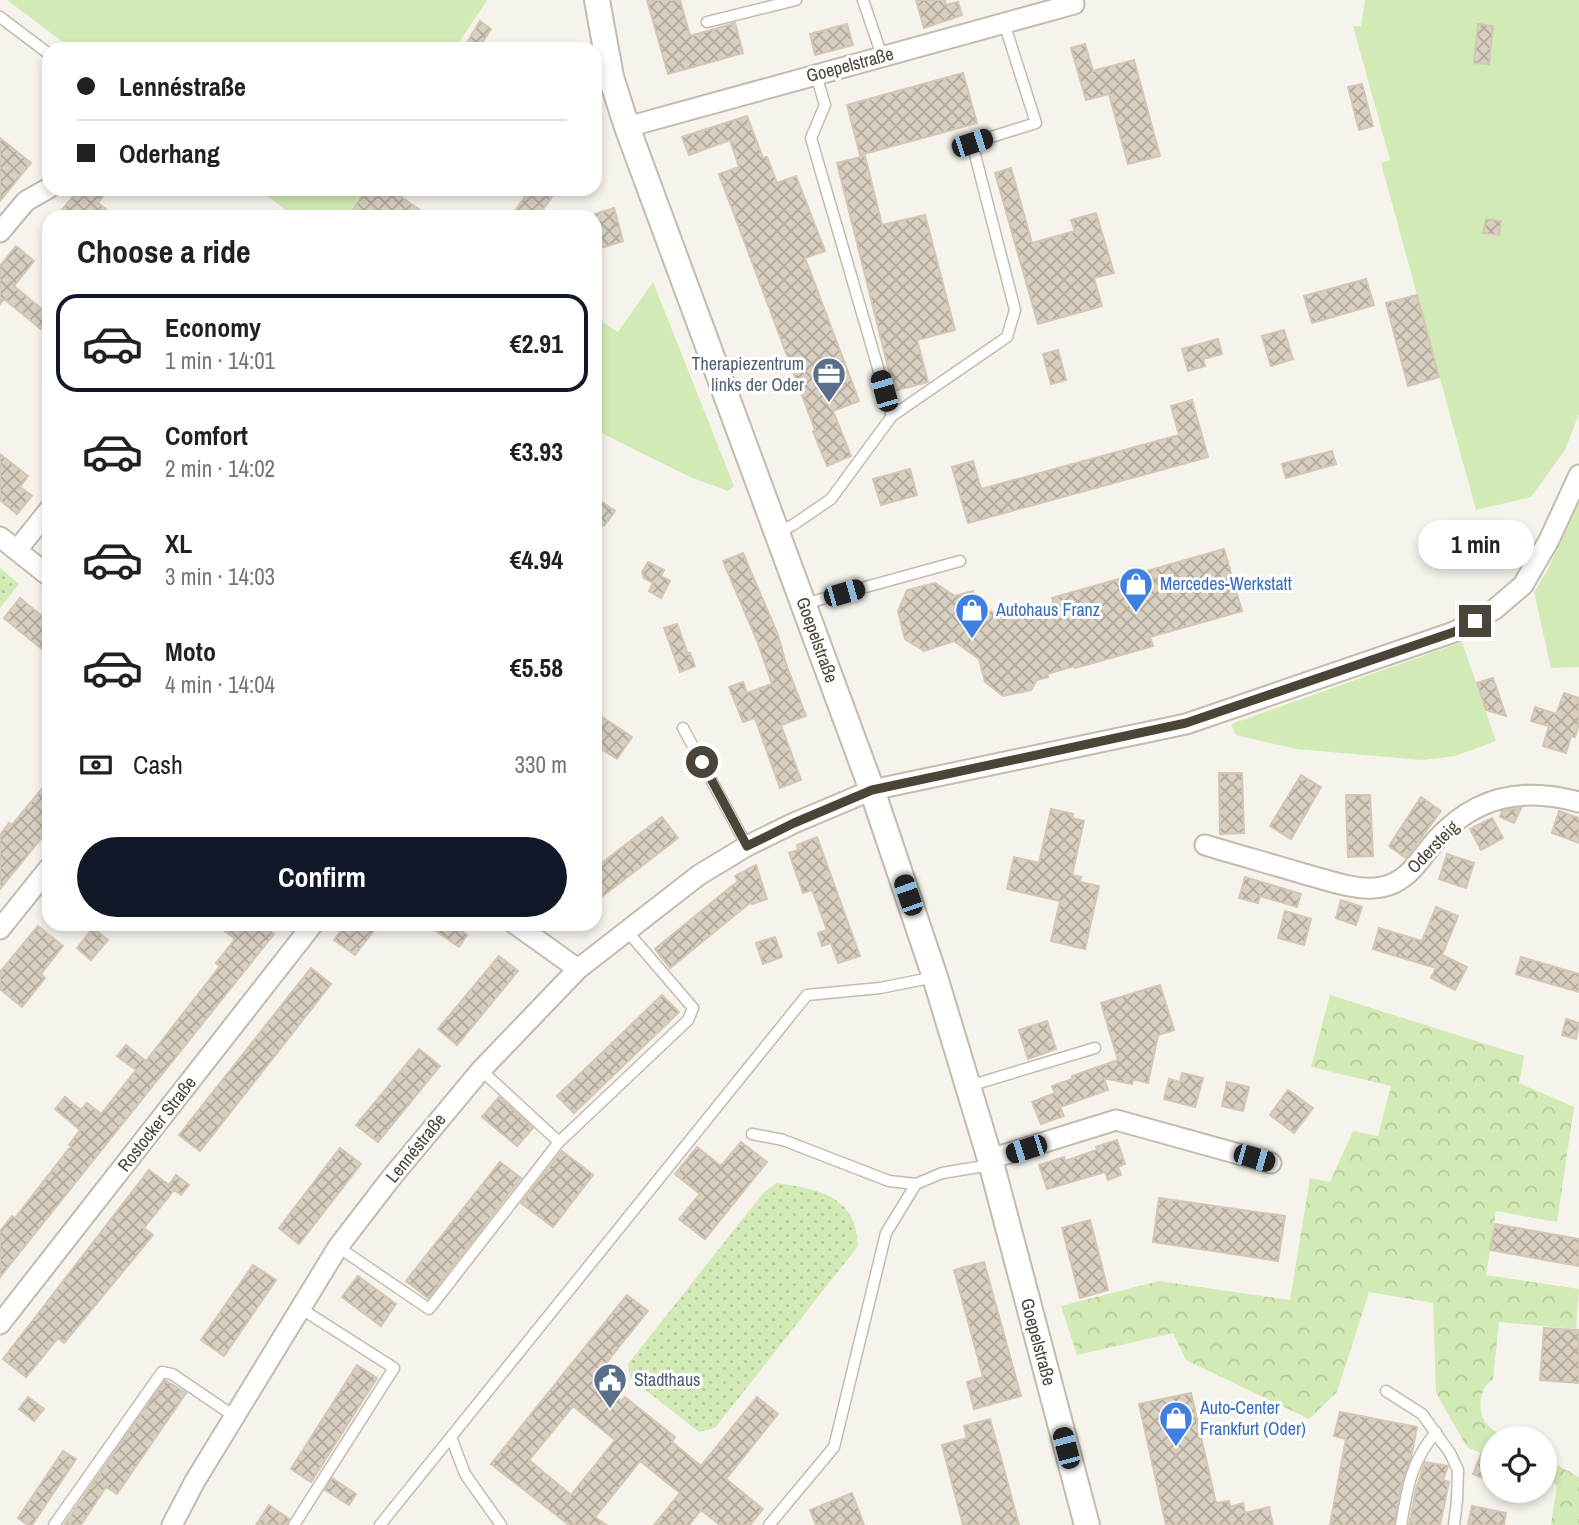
<!DOCTYPE html>
<meta charset="utf-8">
<style>
body{margin:0;font-family:"Archivo Narrow",sans-serif;background:#f2f2f2;color:#202124;height:100vh;display:flex;flex-direction:column;font-size:26px;white-space:nowrap}
*{box-sizing:border-box;margin:0}
p{font-size:23px;color:#757577}
.icon{flex:none;width:38px;height:38px;fill:none;stroke:currentColor;stroke-width:2;stroke-linecap:round;stroke-linejoin:round}
.map{position:relative;flex:1;overflow:hidden}
.details{position:absolute;left:42px;top:210px;width:560px;height:721px;display:flex;flex-direction:column;background:#fff;border-radius:21px;box-shadow:0 4px 10px #0003}
.details>*{flex:none}
.banner{position:absolute;left:42px;top:42px;width:560px;height:154px;border-radius:21px;box-shadow:0 4px 10px #0003;display:grid;align-content:center;height:154px;padding:0 35px;background:#fff}
.controls{position:absolute;left:1480px;top:1426px;display:grid;gap:14px}
.controls a{display:grid;place-items:center;width:77px;height:77px;border-radius:50%;background:#fff;box-shadow:0 4px 10px #0003;font-size:35px}
.end{position:absolute;width:32px;height:32px;margin:-16px;border:9px solid #4b4439;background:#fff;box-shadow:0 0 0 4px #fff}
.from{border-radius:50%}
.bubble{position:absolute;height:49px;border-radius:24px;background:#fff;box-shadow:0 4px 10px #0003;font-size:23px;font-weight:700;line-height:49px;text-align:center}
.car{position:absolute;width:21px;height:42px;margin:-21px -10px;border-radius:9px;box-shadow:0 0 5px 2px #0007;background:linear-gradient(#222 24%,#8ab4d8 0 40%,#222 0 76%,#8ab4d8 0 86%,#222 0)}
.banner b{display:flex;align-items:center;gap:24px;height:66px;font-size:26px}
.banner b+b{border-top:2px solid #e0e0e0}
.banner i{width:18px;height:18px;background:#202124}
ul{padding:0;list-style:none}
li{display:flex;align-items:center;gap:21px;height:98px;margin:0 14px 10px;padding:0 21px;border:4px solid transparent;border-radius:21px}
li div{flex:1}
li b{display:block;font-size:26px}
li em{font-style:normal;font-weight:700}
li.current{border-color:#111827}
li>.icon{width:63px;height:63px;stroke-width:1.5}
h2{padding:0 35px;font-size:32px;line-height:84px}
.pay{display:flex;align-items:center;gap:18px;height:77px;padding:0 35px;font-size:26px}
.pay p{margin-inline-start:auto}
.action{display:flex;gap:14px;margin-top:auto;padding:14px 35px}
.action a{flex:1;height:80px;border-radius:42px;background:#111827;color:#fff;font-size:28px;font-weight:700;line-height:80px;text-align:center}
.map>svg:first-child{display:block}
</style>
<div class="map">
<svg width="1579" height="1525" viewBox="0 0 1579 1525">
<defs>
<pattern id="grass-dots" width="8" height="8" patternUnits="userSpaceOnUse" patternTransform="scale(1.75)"><rect width="8" height="8" fill="#d2eab5"/><path d="M2 2h.1M6 6h.1" fill="none" stroke="#b6ca9c" stroke-width="1.8" stroke-linecap="round"/></pattern>
<pattern id="forest-crowns" width="20" height="18" patternUnits="userSpaceOnUse" patternTransform="scale(1.75)"><rect width="20" height="18" fill="#d2eab5"/><path d="M2 6a3 3 0 1 1 6 0M12 15a3 3 0 1 1 6 0" fill="none" stroke="#b6ca9c"/></pattern>
<pattern id="building-cross-hatch" width="8" height="8" patternUnits="userSpaceOnUse" patternTransform="scale(1.75)"><rect width="8" height="8" fill="#d8cfc1"/><path d="M0 0l8 8M0 8l8-8" fill="none" stroke="#b1aa9e"/></pattern>
</defs>
<rect width="100%" height="100%" fill="#f6f3ec"/>
<!-- grass -->
<path fill="url(#grass-dots)" d="M0 568 19 584 0 608Z
M777 1183C806 1188 842 1191 854 1223 856 1230 857 1239 858 1246L715 1428 699 1432 630 1378 628 1364 764 1192Z"/>
<!-- forest -->
<path fill="url(#forest-crowns)" d="M1330 995 1524 1056 1519 1083 1574 1107 1557 1222 1496 1211 1486 1275 1579 1289 1576 1329 1499 1322 1493 1379C1479 1389 1477 1407 1485 1422 1488 1426 1495 1431 1499 1434L1502 1433 1512 1438H1493V1458L1467 1447 1436 1393 1433 1303 1369 1292 1337 1392 1309 1419 1186 1360 1173 1333 1077 1355 1061 1306 1159 1281 1290 1300 1310 1178 1330 1182 1353 1131 1378 1136 1391 1086 1311 1067Z
M1545 1458 1579 1477V1525H1551L1557 1485 1545 1480Z"/>
<!-- garden -->
<path fill="#d2eab5" d="M7 0H487L455 49H72Z
M1365 0H1579V414L1565 450 1531 497 1476 510 1381 163 1390 160 1353 26H1361Z
M258 189H364L346 217H295Z
M653 282 734 486 728 491 690 477 595 430V317L618 332Z
M1579 503V667L1551 668 1534 592 1547 571Z
M1462 642 1496 741 1455 756 1422 760 1296 749 1236 735 1231 724Z"/>
<!-- building -->
<path fill="url(#building-cross-hatch)" stroke="#d3c7b4" stroke-width="2" fill-rule="evenodd" d="M647 0H680L690 36 735 23 743 53 668 74Z
M916 0H945L946 5 958 2 962 15 924 28Z
M480 21 491 29 478 49H463Z
M847 24 853 45 815 55 810 34Z
M1478 24 1493 26 1489 64 1474 63Z
M1085 44 1093 71 1134 60 1160 156 1128 164 1109 94 1086 100 1071 48Z
M963 73 977 123 860 155 847 105Z
M1362 84 1373 126 1359 130 1348 87Z
M747 116 763 158 767 157 777 183 796 176 825 251 805 258 859 401 833 411 851 456 827 466 813 431 815 430 719 174 739 167 730 140 689 155 682 137Z
M0 138 31 163 0 201Z
M865 156 882 225 925 215 955 330 917 340 928 382 894 391 837 163Z
M1011 168 1032 243 1075 231 1071 220 1096 213 1114 273 1094 278 1102 306 1038 324 995 173Z
M79 189H109L98 203 116 217H56Z
M366 189H404L400 196 430 217H348Z
M530 189H557L538 217H511Z
M614 208 623 241 595 250V214Z
M1486 219 1501 221 1499 235 1483 233Z
M16 246 34 261 14 286 49 315V319L41 329 4 299 0 304V266Z
M1366 279 1374 305 1312 323 1304 296Z
M1417 295 1439 377 1408 386 1386 303Z
M1284 330 1293 359 1271 366 1262 336Z
M1218 339 1222 354 1203 359 1205 366 1188 371 1182 349Z
M1058 350 1066 380 1051 384 1043 354Z
M1192 400 1208 457 968 523 952 467 973 461 981 489 1179 435 1171 406Z
M1332 451 1336 464 1286 478 1282 464Z
M0 454 28 476 20 487 32 496 17 514 0 500Z
M910 469 917 495 881 505 873 479Z
M595 497 615 511 604 526 595 520Z
M1224 549 1242 611 1150 637 1153 646 1075 668 1074 666 1047 674 1048 677 1037 680 1031 690 1003 696 985 682 979 659 954 641 924 651 905 639 898 611 907 590 935 583 955 596 973 591 977 603 994 613 1008 609 1011 621 1055 608 1052 598Z
M743 553 778 635 786 664 806 716 781 725 801 780 780 788 755 718 743 722 729 687 743 682 747 693 772 684 758 643 723 561Z
M648 562 664 570 661 576 670 581 661 598 649 591 653 583 644 578 642 572Z
M20 598 49 622V655L4 618Z
M677 624 688 654 690 653 695 666 680 672 664 628Z
M1493 678 1506 716 1486 710 1477 683Z
M1564 693 1579 698V724L1575 737 1571 736 1566 753 1543 746 1549 726 1531 721 1535 707 1556 714Z
M595 712 632 737 617 759 595 745Z
M1219 773H1242L1244 833 1220 834Z
M1301 775 1321 787 1291 839 1270 826Z
M49 780V829L0 889V835L9 823 12 825Z
M1346 795H1370L1373 856 1348 857Z
M1421 797 1441 811 1406 858 1389 846Z
M1521 808 1514 823 1500 817 1502 811Z
M1051 809 1073 814 1072 818 1084 821 1072 875 1081 877 1080 882 1099 886 1085 949 1051 941 1060 901 1007 889 1014 857 1039 863Z
M1559 811 1579 818V843L1552 833Z
M662 817 678 838 595 902V868Z
M1492 818 1503 838 1481 850 1470 829Z
M817 837 860 956 838 963 831 943 822 946 818 933 827 930 817 903 812 890 803 893 789 853 798 850 797 845Z
M1447 854 1474 863 1466 888 1439 879Z
M756 865 767 899 752 904 751 902 670 968 655 949 738 881 735 876Z
M1245 877 1301 894 1297 907 1260 896 1258 903 1239 898Z
M1341 900 1362 907 1356 925 1336 918Z
M1436 907 1458 916 1442 955 1467 967 1455 990 1431 978 1436 968 1373 949 1379 928 1422 941Z
M1285 911 1311 919 1304 945 1278 938Z
M216 924H261L274 934 0 1277V1231L12 1216 15 1218 71 1146 69 1145 80 1130 55 1109 65 1097 81 1110 87 1103 101 1114 136 1070 117 1056 126 1045 146 1061 220 966 216 963 235 939Z
M346 924H379L355 955 334 940Z
M426 924H452L467 935 459 947Z
M38 926 63 946 41 974 45 978 22 1007 0 989V972Z
M93 928 108 940 91 960 77 948Z
M775 937 782 957 763 964 756 943Z
M499 956 518 971 457 1045 438 1029Z
M1521 957 1579 974V992L1516 974Z
M311 968 331 984 200 1151 179 1135Z
M1160 985 1174 1030 1158 1035 1148 1083 1133 1079 1132 1084 1104 1078 1108 1090 1060 1107 1064 1116 1041 1124 1032 1102 1055 1093 1052 1086 1072 1079V1076L1118 1060 1101 1003Z
M662 995 679 1012 574 1113 557 1096Z
M1566 1019 1579 1023 1576 1039 1562 1035Z
M1047 1021 1056 1049 1028 1059 1019 1030Z
M419 1049 440 1066 378 1142 356 1125Z
M1182 1073 1203 1078 1195 1107 1164 1099 1169 1079 1180 1082Z
M1227 1082 1249 1087 1243 1111 1222 1106Z
M1288 1090 1313 1108 1294 1133 1270 1115Z
M499 1097 533 1128 517 1146 482 1117Z
M1117 1140 1125 1164 1118 1167 1121 1175 1108 1180 1105 1172 1047 1189 1039 1165 1064 1157 1065 1161 1097 1150 1096 1147Z
M741 1142 767 1162 705 1239 679 1219 700 1194 675 1174 697 1147 721 1166Z
M340 1148 361 1164 299 1244 279 1228Z
M562 1151 593 1175 553 1227 521 1203Z
M500 1162 521 1178 428 1298 406 1281Z
M149 1170 169 1185 176 1175 189 1185 181 1195 174 1190 144 1228 153 1235 64 1343 58 1338 26 1377 3 1359Z
M1159 1198 1285 1216 1278 1261 1153 1242Z
M1090 1220 1108 1290 1080 1298 1062 1228Z
M1495 1224 1579 1239V1266L1490 1250Z
M984 1262 1021 1396 974 1409 967 1382 983 1377 954 1270Z
M253 1265 276 1280 224 1356 201 1340Z
M358 1276 396 1304 381 1326 342 1297Z
M627 1295 648 1311 593 1379 621 1401 625 1397 675 1437 672 1442 701 1466 757 1397 778 1414 726 1479 763 1509 750 1525H720L701 1510 689 1525H654L680 1493 640 1461 595 1517 606 1525H569L491 1464ZM573 1406 615 1440 571 1495 529 1460Z
M1544 1328 1579 1330V1383L1540 1380Z
M357 1365 377 1378 311 1482 291 1469Z
M165 1380 186 1393 117 1494 106 1487 81 1525H64Z
M1191 1393 1216 1503 1229 1501 1230 1507 1243 1503 1245 1513 1269 1507 1273 1525H1166L1139 1404Z
M28 1397 44 1409 34 1421 19 1409Z
M1340 1412 1417 1427 1411 1458 1401 1485 1394 1525H1330L1346 1439 1334 1436Z
M990 1419 1004 1469 1019 1525H963L942 1445 967 1438 964 1426Z
M63 1451 76 1459 32 1525H28L18 1518Z
M1482 1452 1493 1456V1482L1473 1474Z
M1425 1462 1448 1466 1443 1480 1449 1482 1440 1525H1409L1416 1489Z
M332 1478 356 1494 349 1505 325 1490Z
M852 1493 864 1525H816L810 1510Z
M269 1505 289 1519 287 1525H256Z
M1472 1506 1506 1513 1504 1525H1468Z"/>
<g fill="none" stroke-linecap="round" stroke-linejoin="round">
<!-- service casing -->
<g stroke="#c2bbae" stroke-width="13">
<path id="service" d="M863 0 882 56
M0 17 49 54
M707 22 796 0
M816 75 825 105 811 138 892 416
M778 532 793 525 831 499 892 416 1007 337 1015 310 972 143 1036 123 1004 23
M804 604 960 561
M683 728 747 846
M481 1070 559 1142
M969 1086 1095 1048
M752 1134 783 1140 889 1181 916 1184 942 1173 991 1165
M338 1247 429 1309 559 1142 688 1020 693 1008 627 931
M1386 1391 1422 1414 1450 1453 1458 1470 1457 1500 1454 1525
M451 1437 465 1474 501 1525
M54 1525 162 1372 172 1374 234 1416
M294 1525 394 1368 300 1308
M380 1525 807 995 880 988 935 977
M769 1525 834 1447 886 1233 916 1184
M1401 1525C1408 1486 1410 1464 1436 1432"/>
</g>
<!-- minor casing -->
<g stroke="#c2bbae" stroke-width="23">
<path id="minor" d="M627 127 1074 4
M0 232 26 201 49 188
M0 537 49 576
M17 550 49 510
M1205 845C1238 855 1271 864 1304 874 1328 880 1357 892 1382 887 1409 882 1421 857 1437 839 1477 795 1525 787 1579 802
M515 924 578 969
M0 929 49 868
M990 1159 1116 1120 1271 1163
M0 1324 313 924
M172 1525 195 1481 338 1247 391 1178 481 1070 578 969 699 875 747 846 794 823 872 790 1186 724 1454 632 1495 609 1523 585 1549 540 1579 475"/>
</g>
<!-- tertiary casing -->
<g stroke="#c2bbae" stroke-width="28">
<path id="tertiary" d="M597 0 611 77 627 127 872 790 935 977 990 1159 1087 1525"/>
</g>
<!-- service -->
<use href="#service" stroke="#fff" stroke-width="10"/>
<!-- minor -->
<use href="#minor" stroke="#fff" stroke-width="19"/>
<!-- tertiary -->
<use href="#tertiary" stroke="#fff" stroke-width="24"/>
</g>
<g fill="none" stroke-linecap="round" stroke-linejoin="round">
<!-- route -->
<path stroke="#4b4439" stroke-width="9" d="M702 762 747 846 794 823 872 790 1186 723 1454 632 1475 621"/>
</g>
<!-- icons -->
<defs>
<g id="office-pin" transform="scale(1.75)"><path d="M0 17L-7.5 6A9.5 9.5 0 1 1 7.5 6Z" fill="#5c6f8a" stroke="#fff"/><path d="M-6-3h4V-5.5h4V-3h4V5H-6ZM-1-4.5V-3h2v-1.5ZM-6 0V1H6V0Z" fill="#fff"/></g>
<g id="shop-pin" transform="scale(1.75)"><path d="M0 17L-7.5 6A9.5 9.5 0 1 1 7.5 6Z" fill="#3f7fe0" stroke="#fff"/><path d="M-5-2.5h2.3a2.7 3.5 0 0 1 5.4 0H5L5.5 6h-11ZM-1.5-2.5h3a1.5 2.3 0 0 0-3 0Z" fill="#fff"/></g>
<g id="civic-pin" transform="scale(1.75)"><path d="M0 17L-7.5 6A9.5 9.5 0 1 1 7.5 6Z" fill="#5c6f8a" stroke="#fff"/><path d="M-.6-6.5H3V-4.5H.6V-3L4-1V1h2V6H-6V1h2V-1L-.6-3ZM-1.2 2.5V6h2.4V2.5Z" fill="#fff"/></g>
</defs>
<g fill-rule="evenodd">
<use href="#office-pin" x="829" y="374"/>
<use href="#shop-pin" x="1136" y="584"/>
<use href="#shop-pin" x="972" y="610"/>
<use href="#civic-pin" x="610" y="1380"/>
<use href="#shop-pin" x="1176" y="1418"/>
</g>
<g text-anchor="middle" stroke-width="6" stroke-linejoin="round" paint-order="stroke">
<!-- street labels -->
<g font-size="18" fill="#4b4439" stroke="#fff">
<text transform="translate(850 65) rotate(-15)" y="6">Goepelstraße</text>
<text transform="translate(817 640) rotate(70)" y="6">Goepelstraße</text>
<text transform="translate(1433 847) rotate(-46)" y="6">Odersteig</text>
<text transform="translate(157 1124) rotate(-52)" y="6">Rostocker Straße</text>
<text transform="translate(416 1148) rotate(-51)" y="6">Lennéstraße</text>
<text transform="translate(1038 1342) rotate(75)" y="6">Goepelstraße</text>
</g>
<!-- service labels -->
<g font-size="18" fill="#4e5e75" stroke="#fff" text-anchor="end">
<text x="804" y="370">Therapiezentrum<tspan x="804" dy="21">links der Oder</tspan></text>
<text x="634" y="1386" text-anchor="start">Stadthaus</text>
</g>
<!-- shop labels -->
<g font-size="18" fill="#366cbe" stroke="#fff" text-anchor="start">
<text x="1160" y="590">Mercedes-Werkstatt</text>
<text x="996" y="616">Autohaus Franz</text>
<text x="1200" y="1414">Auto-Center<tspan x="1200" dy="21">Frankfurt (Oder)</tspan></text>
</g>
</g>
</svg>
<div class="controls">
<a><svg class="icon" aria-label="locate" viewBox="0 0 24 24"><circle cx="12" cy="12" r="6"/><path d="M12 2v4M12 18v4M2 12h4M18 12h4"/></svg></a>
</div>
<i class="end from" style="left:702px;top:762px"></i>
<i class="end" style="left:1475px;top:621px"></i>
<div class="bubble" style="left:1418px;top:520px;width:116px">1 min</div>
<i class="car" style="left:972px;top:143px;rotate:72deg"></i>
<i class="car" style="left:884px;top:391px;rotate:344deg"></i>
<i class="car" style="left:844px;top:593px;rotate:74deg"></i>
<i class="car" style="left:908px;top:895px;rotate:341deg"></i>
<i class="car" style="left:1026px;top:1149px;rotate:252deg"></i>
<i class="car" style="left:1254px;top:1158px;rotate:106deg"></i>
<i class="car" style="left:1066px;top:1448px;rotate:345deg"></i>
<div class="banner">
<b><i class="from"></i>Lennéstraße</b>
<b><i></i>Oderhang</b>
</div>
<section class="details">
<h2>Choose a ride</h2>
<ul>
<li class="current"><svg class="icon" aria-label="car" viewBox="0 0 24 24"><path d="M5 17H2v-5l4-1 3-4h7l3 4 3 1v5h-3M9 17h6M6 11h13"/><circle cx="7" cy="17" r="2"/><circle cx="17" cy="17" r="2"/></svg><div><b>Economy</b><p>1 min · 14:01</p></div><em>€2.91</em></li>
<li><svg class="icon" aria-label="car" viewBox="0 0 24 24"><path d="M5 17H2v-5l4-1 3-4h7l3 4 3 1v5h-3M9 17h6M6 11h13"/><circle cx="7" cy="17" r="2"/><circle cx="17" cy="17" r="2"/></svg><div><b>Comfort</b><p>2 min · 14:02</p></div><em>€3.93</em></li>
<li><svg class="icon" aria-label="car" viewBox="0 0 24 24"><path d="M5 17H2v-5l4-1 3-4h7l3 4 3 1v5h-3M9 17h6M6 11h13"/><circle cx="7" cy="17" r="2"/><circle cx="17" cy="17" r="2"/></svg><div><b>XL</b><p>3 min · 14:03</p></div><em>€4.94</em></li>
<li><svg class="icon" aria-label="car" viewBox="0 0 24 24"><path d="M5 17H2v-5l4-1 3-4h7l3 4 3 1v5h-3M9 17h6M6 11h13"/><circle cx="7" cy="17" r="2"/><circle cx="17" cy="17" r="2"/></svg><div><b>Moto</b><p>4 min · 14:04</p></div><em>€5.58</em></li>
</ul>
<div class="pay"><svg class="icon" aria-label="cash" viewBox="0 0 24 24"><path d="M3 7h18v10H3z"/><circle cx="12" cy="12" r="2"/></svg>Cash<p>330 m</p></div>
<div class="action"><a>Confirm</a></div>
</section>
</div>
